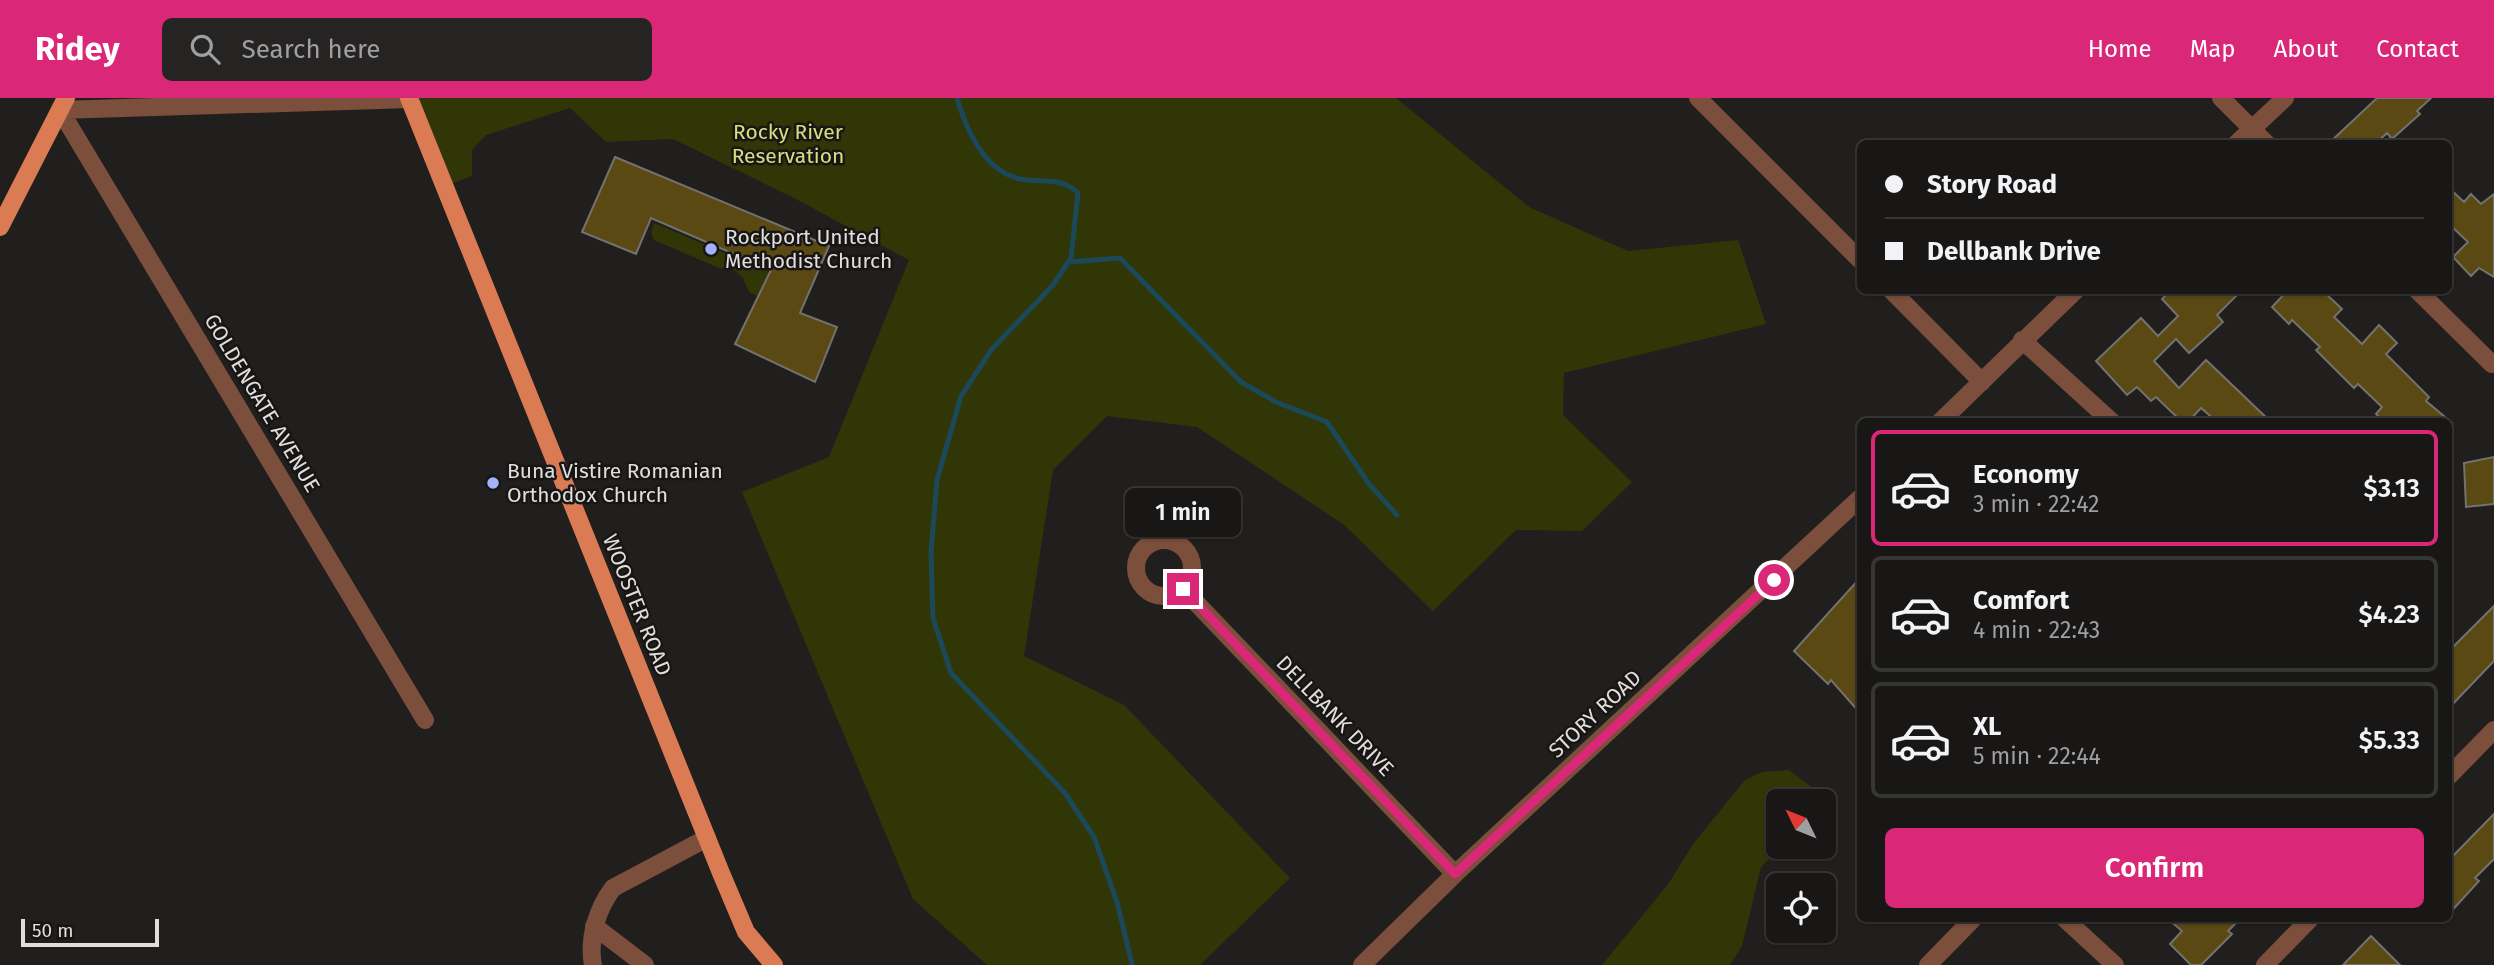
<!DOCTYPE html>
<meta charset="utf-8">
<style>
body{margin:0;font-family:"Fira Sans",sans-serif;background:#252423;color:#f1f3f6;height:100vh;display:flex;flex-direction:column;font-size:26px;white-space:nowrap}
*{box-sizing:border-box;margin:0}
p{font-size:23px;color:#9f9fa1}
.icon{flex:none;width:38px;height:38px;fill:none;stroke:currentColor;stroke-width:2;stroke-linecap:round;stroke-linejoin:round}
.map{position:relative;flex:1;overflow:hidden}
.side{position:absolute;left:1857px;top:320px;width:595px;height:504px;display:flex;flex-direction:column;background:#181716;border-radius:10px;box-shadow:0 2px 5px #0004,0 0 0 2px #363635}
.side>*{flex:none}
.top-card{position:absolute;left:1857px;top:42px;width:595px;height:154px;border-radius:10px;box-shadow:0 2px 5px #0004,0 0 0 2px #363635;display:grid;align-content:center;height:154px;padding:0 28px;background:#181716}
.needle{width:46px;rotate:313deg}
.controls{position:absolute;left:1766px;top:691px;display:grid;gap:14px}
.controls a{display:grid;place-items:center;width:70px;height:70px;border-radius:10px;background:#181716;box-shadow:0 2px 5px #0004,0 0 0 2px #363635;font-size:35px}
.scale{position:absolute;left:21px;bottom:18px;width:138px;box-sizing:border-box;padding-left:7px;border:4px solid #e0dfde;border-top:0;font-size:19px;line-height:24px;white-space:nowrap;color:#e0dfde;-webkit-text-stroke:5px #171614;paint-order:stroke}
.end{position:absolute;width:32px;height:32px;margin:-16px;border:9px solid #db2777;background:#fff;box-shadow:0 0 0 4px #fff}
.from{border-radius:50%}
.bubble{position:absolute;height:49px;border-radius:10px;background:#181716;box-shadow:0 2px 5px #0004,0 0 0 2px #363635;font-size:23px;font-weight:600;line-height:49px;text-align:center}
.top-card b{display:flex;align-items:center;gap:24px;height:66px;font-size:26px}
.top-card b+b{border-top:2px solid #363635}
.top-card i{width:18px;height:18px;background:#f1f3f6}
ul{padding:12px 0 0;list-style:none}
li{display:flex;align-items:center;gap:21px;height:116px;margin:0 14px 10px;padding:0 14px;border:4px solid #363635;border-radius:10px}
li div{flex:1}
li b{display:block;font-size:26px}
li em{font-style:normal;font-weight:600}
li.on{border-color:#db2777}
li>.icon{width:63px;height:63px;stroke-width:1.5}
.action{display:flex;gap:14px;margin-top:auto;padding:14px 28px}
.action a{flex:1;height:80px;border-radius:10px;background:#db2777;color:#fff;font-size:28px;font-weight:600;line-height:80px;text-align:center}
header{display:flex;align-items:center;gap:42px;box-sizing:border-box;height:98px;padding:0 35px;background:#db2777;color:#fff}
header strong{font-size:33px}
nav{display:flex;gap:38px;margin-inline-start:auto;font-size:24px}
.search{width:490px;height:63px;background:#252423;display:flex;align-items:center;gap:18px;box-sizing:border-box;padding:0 24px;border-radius:10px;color:#9f9fa1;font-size:26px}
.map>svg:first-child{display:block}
</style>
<header>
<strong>Ridey</strong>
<div class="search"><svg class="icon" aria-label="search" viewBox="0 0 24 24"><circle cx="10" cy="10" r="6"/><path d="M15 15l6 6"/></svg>Search here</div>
<nav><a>Home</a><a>Map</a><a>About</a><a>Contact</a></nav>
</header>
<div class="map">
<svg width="2494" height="867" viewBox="0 0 2494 867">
<rect width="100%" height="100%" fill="#201f1d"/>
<!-- green -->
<path fill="#313607" d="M414 0H1396L1529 109 1628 153 1738 142 1766 226 1564 275 1563 317 1632 384 1582 433 1516 432 1433 513 1343 426 1197 329 1107 318 1053 372 1024 558 1124 607 1290 780 1200 867H987L913 801 742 394 829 359 909 162 794 100 673 41 606 44 570 10 486 37 472 52V78L448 87Z
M654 125 770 174 758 198 749 194 743 180 732 170H719L654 142 651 134Z
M1789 672 1813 690 1814 703 1778 704V749H1782L1761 769 1742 848 1730 867H1602L1669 785 1693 746 1745 682 1762 674Z"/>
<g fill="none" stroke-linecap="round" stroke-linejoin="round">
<!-- stream -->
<path stroke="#1c4959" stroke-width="5" d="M957 0C967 34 987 78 1027 82 1046 84 1063 80 1078 95L1071 160 1053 187 992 251 961 298 937 382 931 454 933 520 951 575 1065 695 1094 739 1117 804 1132 866
M1068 164 1120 160 1241 284 1276 304 1327 324 1369 386 1397 417"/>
</g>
<!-- building -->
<path fill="#5b4913" stroke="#73726f" stroke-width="2" d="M2377 0H2431L2417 13 2420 16 2392 41 2387 35 2375 46H2328Z
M615 59 829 148 800 215 837 229 815 284 735 246 771 172 651 120 636 156 582 134Z
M2448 89 2464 104 2471 96 2481 106 2494 96V179L2479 170 2471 178 2453 159 2468 144 2448 125Z
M2171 192H2242L2217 217 2223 224 2189 255 2176 241 2154 263 2179 290 2206 262 2271 324H2217L2201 310 2188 324H2182L2156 299 2151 303 2137 289 2127 297 2096 263 2141 220 2158 238 2178 218 2162 201Z
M2288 192H2322L2342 211 2334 219 2362 246 2379 227 2397 245 2386 256 2429 299 2426 303 2451 324H2384L2376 316 2382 309 2358 286 2354 290 2316 252 2320 249 2292 222 2289 226 2272 209Z
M2494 359V406L2466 409 2464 365Z
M1860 480V615L1831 582 1828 586 1794 553Z
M2494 508V563L2448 611V554Z
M2494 716V761L2475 780 2479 783 2448 817V763Z
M2168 821H2240L2228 833 2232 836 2201 867H2191L2170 846 2182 833Z
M2371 838 2400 867H2343Z"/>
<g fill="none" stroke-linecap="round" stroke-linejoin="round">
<!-- minor -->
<path stroke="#7c4e3c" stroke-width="18" d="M1698 0 1860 162
M2221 0 2267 46
M409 1 60 12 425 622
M2236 46 2285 0
M1891 192 1982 284
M2417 192 2492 266
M2022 242 2112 324
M1940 324 2076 192
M1136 470a28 28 0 1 1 56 0a28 28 0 1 1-56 0Z
M1183 491 1455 776
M2448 679 2494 632
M2065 821 2115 867
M594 828 645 867
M593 867C588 841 597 811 613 790L707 740
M1362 867 1455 776 1860 400
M1928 867 1973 821
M2265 867 2310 821"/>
<!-- major -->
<path stroke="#da7b54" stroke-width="18" d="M409 0 721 775 746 834 774 867
M0 129 66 0"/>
</g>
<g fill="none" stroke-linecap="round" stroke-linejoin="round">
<!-- route -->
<path stroke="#db2777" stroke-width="9" d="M1183 491 1455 776 1774 482"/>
</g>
<!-- markers -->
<g fill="#a4b1fc" stroke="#171614" stroke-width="2.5">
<circle cx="711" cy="151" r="7"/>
<circle cx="493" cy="385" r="7"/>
</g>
<g text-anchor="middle" stroke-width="5" stroke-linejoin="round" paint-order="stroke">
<!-- park labels -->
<g font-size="21" fill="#d2e07f" stroke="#171614">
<text x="788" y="41">Rocky River<tspan x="788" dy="24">Reservation</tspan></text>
</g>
<!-- poi labels -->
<g font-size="21" fill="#e0dfde" stroke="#171614" text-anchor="start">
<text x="725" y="146">Rockport United<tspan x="725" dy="24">Methodist Church</tspan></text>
<text x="507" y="380">Buna Vistire Romanian<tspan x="507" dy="24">Orthodox Church</tspan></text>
</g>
<!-- street labels -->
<g font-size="21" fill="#e0dfde" stroke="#171614">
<text transform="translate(262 305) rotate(59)" y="7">GOLDENGATE AVENUE</text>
<text transform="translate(637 507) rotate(68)" y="7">WOOSTER ROAD</text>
<text transform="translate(1595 616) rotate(-43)" y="7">STORY ROAD</text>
<text transform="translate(1335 618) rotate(46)" y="7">DELLBANK DRIVE</text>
</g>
</g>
</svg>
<div class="controls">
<a><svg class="needle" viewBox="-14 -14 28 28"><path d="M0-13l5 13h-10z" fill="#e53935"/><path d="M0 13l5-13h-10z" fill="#9f9fa1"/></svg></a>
<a><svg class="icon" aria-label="locate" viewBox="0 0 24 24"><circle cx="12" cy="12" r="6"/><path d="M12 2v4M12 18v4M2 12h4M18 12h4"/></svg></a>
</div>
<div class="scale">50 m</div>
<i class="end from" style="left:1774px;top:482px"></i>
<i class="end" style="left:1183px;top:491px"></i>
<div class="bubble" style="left:1125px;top:390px;width:116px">1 min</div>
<div class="top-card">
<b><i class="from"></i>Story Road</b>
<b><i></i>Dellbank Drive</b>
</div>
<section class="side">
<ul>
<li class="on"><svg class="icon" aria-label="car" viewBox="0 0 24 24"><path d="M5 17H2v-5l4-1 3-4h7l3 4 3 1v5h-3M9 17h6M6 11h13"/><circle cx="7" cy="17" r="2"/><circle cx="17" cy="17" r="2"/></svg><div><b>Economy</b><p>3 min · 22:42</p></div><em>$3.13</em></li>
<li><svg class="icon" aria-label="car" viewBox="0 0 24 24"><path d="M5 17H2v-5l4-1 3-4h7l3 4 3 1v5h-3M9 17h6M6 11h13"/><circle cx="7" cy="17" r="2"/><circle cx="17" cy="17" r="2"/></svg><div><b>Comfort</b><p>4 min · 22:43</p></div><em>$4.23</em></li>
<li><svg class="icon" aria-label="car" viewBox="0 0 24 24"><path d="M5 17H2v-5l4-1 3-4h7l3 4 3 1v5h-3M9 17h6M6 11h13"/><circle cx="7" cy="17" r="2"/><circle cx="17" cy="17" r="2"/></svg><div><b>XL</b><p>5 min · 22:44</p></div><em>$5.33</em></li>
</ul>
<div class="action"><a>Confirm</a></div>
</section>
</div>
